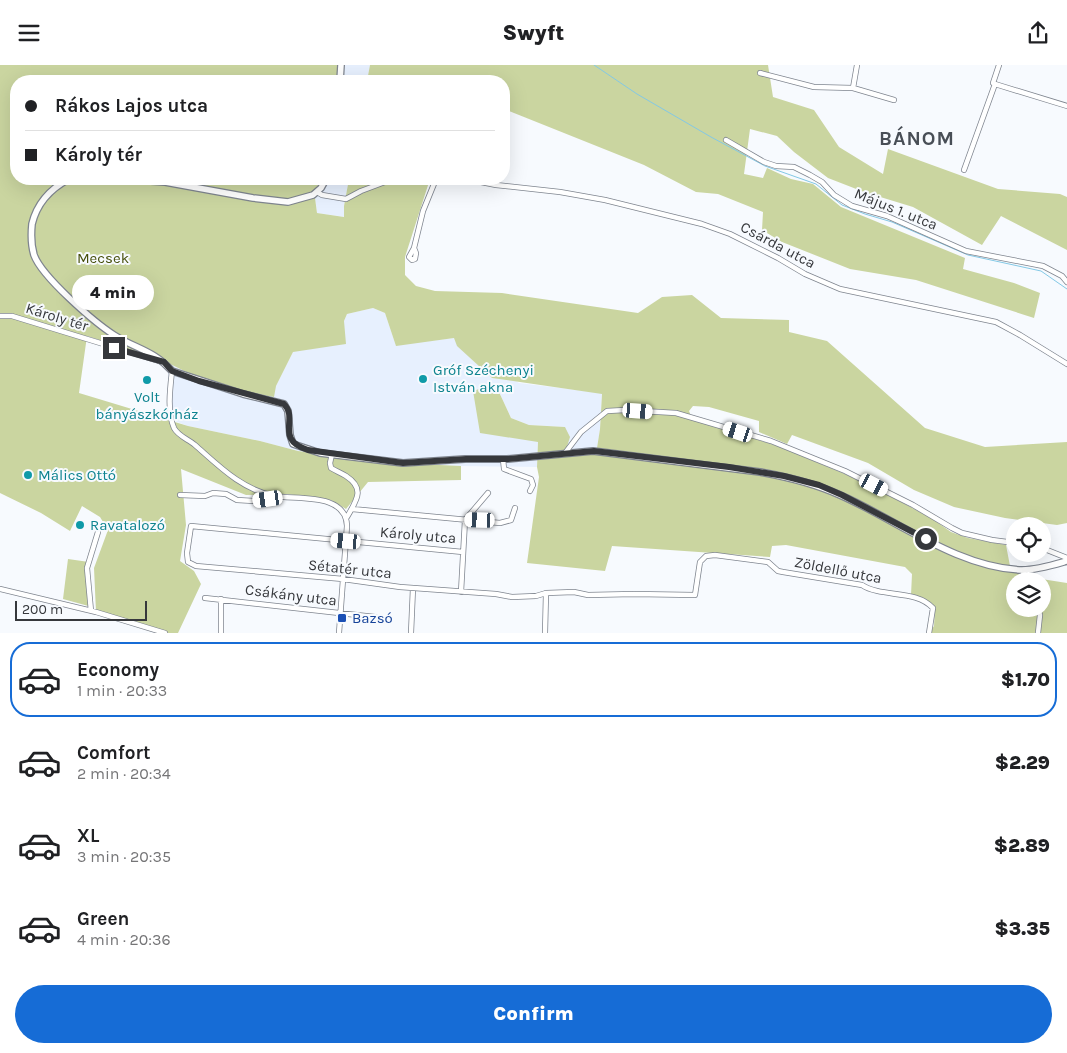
<!DOCTYPE html>
<meta charset="utf-8">
<style>
body{margin:0;font-family:Karla,sans-serif;background:#f2f2f2;color:#202124;height:100vh;display:flex;flex-direction:column;font-size:19px;white-space:nowrap}
*{box-sizing:border-box;margin:0}
p{font-size:16px;color:#757577}
.icon{flex:none;width:28px;height:28px;fill:none;stroke:currentColor;stroke-width:2;stroke-linecap:round;stroke-linejoin:round}
.map{position:relative;height:568px;overflow:hidden}
.panel{display:flex;flex-direction:column;background:#fff;flex:1}
.panel>*{flex:none}
.hud{position:absolute;left:10px;top:10px;width:500px;height:110px;border-radius:20px;box-shadow:0 5px 20px #0002;display:grid;align-content:center;height:110px;padding:0 15px;background:#fff}
.buttons{position:absolute;left:1006px;top:452px;display:grid;gap:10px}
.buttons a{display:grid;place-items:center;width:45px;height:45px;border-radius:50%;background:#fff;box-shadow:0 5px 20px #0002;font-size:25px}
.scale{position:absolute;left:15px;bottom:12px;width:132px;box-sizing:border-box;padding-left:5px;border:2px solid #36383c;border-top:0;font-size:14px;line-height:18px;white-space:nowrap;color:#36383c;-webkit-text-stroke:4px #f7fafe;paint-order:stroke}
.end{position:absolute;width:22px;height:22px;margin:-11px;border:6px solid #36383c;background:#fff;box-shadow:0 0 0 2px #fff}
.from{border-radius:50%}
.bubble{position:absolute;height:35px;border-radius:18px;background:#fff;box-shadow:0 5px 20px #0002;font-size:16px;font-weight:800;line-height:35px;text-align:center}
.car{position:absolute;width:15px;height:30px;margin:-15px -8px;border-radius:6px;box-shadow:0 0 4px 1px #0007;background:linear-gradient(#fff 24%,#345 0 40%,#fff 0 76%,#345 0 86%,#fff 0)}
.hud b{display:flex;align-items:center;gap:18px;height:48px;font-size:19px}
.hud b+b{border-top:1px solid #e0e0e0}
.hud i{width:12px;height:12px;background:#202124}
ul{padding:9px 0 0;list-style:none}
li{display:flex;align-items:center;gap:15px;height:75px;margin:0 10px 8px;padding:0 5px;border:2px solid transparent;border-radius:20px}
li div{flex:1}
li b{display:block;font-size:19px}
li em{font-style:normal;font-weight:800}
li.selected{border-color:#166cd6}
li>.icon{width:45px;height:45px;stroke-width:1.5}
.primary-button{display:flex;gap:10px;margin-top:auto;padding:10px 15px}
.primary-button a{flex:1;height:58px;border-radius:30px;background:#166cd6;color:#fff;font-size:20px;font-weight:800;line-height:58px;text-align:center}
header{display:flex;justify-content:space-between;align-items:center;height:65px;padding:0 15px;background:#fff;font-size:22px;font-weight:800}
.map>svg:first-child{display:block}
</style>
<header><svg class="icon" aria-label="menu" viewBox="0 0 24 24"><path d="M4 6h16M4 12h16M4 18h16"/></svg>Swyft<svg class="icon" aria-label="share" viewBox="0 0 24 24"><path d="M12 15V3M7 8l5-5 5 5M5 13v7h14v-7"/></svg></header>
<div class="map">
<svg width="1067" height="568" viewBox="0 0 1067 568">
<rect width="100%" height="100%" fill="#f7fafe"/>
<!-- built -->
<path fill="#e7f0fe" d="M340 0H370L367 16H338Z
M323 114H349L344 141 345 152 317 148 315 133Z
M373 243 385 248 396 280 454 273 519 318 602 328 600 364 597 384 565 385V362L529 360 511 353 499 327 473 326 538 377 537 402 461 401 374 397 298 386 260 376 188 361 169 354 168 298 219 323 276 321 293 287 344 256 347 249Z"/>
<!-- green -->
<path fill="#cad5a0" d="M0 0H340L338 16H16V114H323L315 133 317 148 344 152V141L349 114H430L405 192V210L416 221 435 226 502 228 638 248 662 232 692 230 721 253 789 255V267L827 276 925 363 985 382 1067 377V458L1057 460 1005 453 954 442 914 425 868 398 792 370 787 379 759 367V356L709 342 693 341 689 346 692 353 780 382 869 419 934 455 951 467 968 473 1006 480 1010 501 1027 505V516H1015V544H1042V516H1028L1035 513 1067 518V568H929L934 561 935 541 911 530 912 509 905 502 786 480 772 481 770 492 612 481 605 506 527 498 539 412 537 402 538 377 480 368 473 326 491 320 499 327 511 353 529 360 565 362 570 372 566 385 597 383 600 364 602 329 492 313 457 281 454 273 396 281 385 248 373 243 347 249 344 256 346 279 293 287 276 321 274 332 219 323 168 298 87 271 79 328 188 361 260 376 298 386 374 397 461 401V415L368 417 346 444 331 435 287 429 246 430 181 404 186 460 180 496 194 506 201 519 178 568H165L96 547 94 503 108 465 100 452 82 441 70 466 41 448 0 428Z
M370 0H768L773 32 814 45 839 82 883 109 888 84 998 124 1060 129 1067 132V185L1001 151 982 180 913 142 864 127 828 113 794 87 777 71 750 64 744 109 763 113 767 103 791 114 813 119 841 142 965 193 963 204 1014 218 1040 228 1034 253 916 215 850 204 782 177 762 165 763 147 718 129 696 127 644 100 509 46 504 52V16H367Z
M68 494 89 497 92 542 63 534Z"/>
<g fill="none" stroke-linecap="round" stroke-linejoin="round">
<!-- stream -->
<path stroke="#83c8e5" stroke-width="1" d="M594 0 637 29 711 72 765 101 816 119 842 140 865 149 892 157 968 190 1041 206 1067 224"/>
<!-- minor casing -->
<g stroke="#7f858f" stroke-width="6">
<path id="minor" d="M760 8 814 22 853 23 857 0
M995 19 1067 41
M853 23 894 35
M726 75 764 97 776 101 794 102 810 110 822 117 834 130 852 141 887 151 966 186 1043 201 1062 211 1067 217
M964 105 995 19 993 18 999 0
M466 114 496 120 560 127 605 135 702 159 730 169 778 193 805 209 840 224 996 257 1020 270 1067 299
M317 127 322 130 346 134 361 126 393 114
M414 183 416 188 415 194 412 195 409 192 414 183 423 146 436 114
M0 251H12L162 297
M172 306C170 324 167 347 174 363 178 371 188 374 195 380 219 401 241 424 274 431 297 435 346 427 347 461L339 568
M565 388 581 367 607 346 625 345 676 348 771 376 845 406 913 440 952 463 962 468 992 475 1015 478
M332 389 330 398 331 403C336 406 341 408 346 411 366 424 356 436 347 452
M503 394 504 404 531 414 533 420 530 426
M180 430 205 431 213 428 226 429 237 435 254 436 268 434 274 431
M352 444 500 458 511 455 515 443
M1042 483 1067 493
M463 487 191 461 187 488 188 497 196 501 343 514 400 522 496 529 512 532 536 531 546 528
M1024 505 1023 511 1025 516
M0 524 96 547 165 568
M461 527 465 455 488 428
M205 533 375 552
M1038 544 1040 550 1038 568
M91 546 87 503 98 467
M221 568V534
M411 568 413 523
M545 568 546 528 574 527 588 530 634 529 695 530 700 497 706 491 715 490 768 497 778 506 783 507 862 520C882 533 916 524 933 543L929 568"/>
</g>
<!-- tertiary casing -->
<g stroke="#7f858f" stroke-width="8">
<path id="tertiary" d="M340 16 341 0
M69 114C50 124 37 138 32 159 31 169 31 180 34 190 42 212 94 257 114 270 136 284 153 285 172 306L243 329 284 339 288 346 290 370 293 379 320 388 403 398 465 394H507L593 386 760 407C788 412 814 418 840 430 897 455 958 503 1022 505 1037 505 1053 500 1067 496
M121 114 165 117 253 133 288 137 313 130 321 123 326 114"/>
</g>
<!-- minor -->
<use href="#minor" stroke="#fff" stroke-width="4.5"/>
<!-- tertiary -->
<use href="#tertiary" stroke="#fff" stroke-width="5.5"/>
</g>
<g fill="none" stroke-linecap="round" stroke-linejoin="round">
<!-- route -->
<path stroke="#36383c" stroke-width="6" d="M114 283 164 297 172 306 199 316 284 339C299 354 274 374 308 385L403 398 466 394H508L594 386 729 402 784 411 819 420 842 430 926 474"/>
</g>
<!-- markers -->
<g fill="#0f9aa8" stroke="#f7fafe" stroke-width="2">
<circle cx="423" cy="314" r="5"/>
<circle cx="147" cy="315" r="5"/>
<circle cx="28" cy="410" r="5"/>
<circle cx="80" cy="460" r="5"/>
</g>
<rect fill="#1a4fb4" stroke="#f7fafe" stroke-width="2" x="337" y="548" width="10" height="10" rx="2.5"/>
<g text-anchor="middle" stroke-width="4" stroke-linejoin="round" paint-order="stroke">
<!-- street labels -->
<g font-size="15" fill="#36383c" stroke="#f7fafe">
<text transform="translate(896 144) rotate(22)" y="5">Május 1. utca</text>
<text transform="translate(778 180) rotate(28)" y="5">Csárda utca</text>
<text transform="translate(57 252) rotate(17)" y="5">Károly tér</text>
<text transform="translate(418 470) rotate(5)" y="5">Károly utca</text>
<text transform="translate(350 504) rotate(6)" y="5">Sétatér utca</text>
<text transform="translate(838 505) rotate(11)" y="5">Zöldellő utca</text>
<text transform="translate(291 530) rotate(7)" y="5">Csákány utca</text>
</g>
<!-- park labels -->
<g font-size="15" fill="#464f0b" stroke="#f7fafe">
<text x="103" y="198">Mecsek</text>
</g>
<!-- culture labels -->
<g font-size="15" fill="#0d838f" stroke="#f7fafe" text-anchor="start">
<text x="433" y="310">Gróf Széchenyi<tspan x="433" dy="17">István akna</tspan></text>
<text x="147" y="337" text-anchor="middle">Volt<tspan x="147" dy="17">bányászkórház</tspan></text>
<text x="38" y="415">Málics Ottó</text>
<text x="90" y="465">Ravatalozó</text>
</g>
<!-- transit labels -->
<g font-size="15" fill="#164399" stroke="#f7fafe" text-anchor="start">
<text x="352" y="558">Bazsó</text>
</g>
<!-- district labels -->
<g font-size="20" font-weight="bold" letter-spacing="1" fill="#484e56" stroke="#f7fafe">
<text x="917" y="80">BÁNOM</text>
</g>
</g>
</svg>
<div class="buttons">
<a><svg class="icon" aria-label="locate" viewBox="0 0 24 24"><circle cx="12" cy="12" r="6"/><path d="M12 2v4M12 18v4M2 12h4M18 12h4"/></svg></a>
<a><svg class="icon" aria-label="layers" viewBox="0 0 24 24"><path d="M12 4l9 5-9 5-9-5zM3 14l9 5 9-5"/></svg></a>
</div>
<div class="scale">200 m</div>
<i class="end from" style="left:926px;top:474px"></i>
<i class="end" style="left:114px;top:283px"></i>
<div class="bubble" style="left:72px;top:210px;width:82px">4 min</div>
<i class="car" style="left:638px;top:346px;rotate:94deg"></i>
<i class="car" style="left:738px;top:367px;rotate:288deg"></i>
<i class="car" style="left:874px;top:420px;rotate:117deg"></i>
<i class="car" style="left:268px;top:434px;rotate:262deg"></i>
<i class="car" style="left:480px;top:455px;rotate:272deg"></i>
<i class="car" style="left:346px;top:476px;rotate:275deg"></i>
<div class="hud">
<b><i class="from"></i>Rákos Lajos utca</b>
<b><i></i>Károly tér</b>
</div>
</div>
<section class="panel">
<ul>
<li class="selected"><svg class="icon" aria-label="car" viewBox="0 0 24 24"><path d="M5 17H2v-5l4-1 3-4h7l3 4 3 1v5h-3M9 17h6M6 11h13"/><circle cx="7" cy="17" r="2"/><circle cx="17" cy="17" r="2"/></svg><div><b>Economy</b><p>1 min · 20:33</p></div><em>$1.70</em></li>
<li><svg class="icon" aria-label="car" viewBox="0 0 24 24"><path d="M5 17H2v-5l4-1 3-4h7l3 4 3 1v5h-3M9 17h6M6 11h13"/><circle cx="7" cy="17" r="2"/><circle cx="17" cy="17" r="2"/></svg><div><b>Comfort</b><p>2 min · 20:34</p></div><em>$2.29</em></li>
<li><svg class="icon" aria-label="car" viewBox="0 0 24 24"><path d="M5 17H2v-5l4-1 3-4h7l3 4 3 1v5h-3M9 17h6M6 11h13"/><circle cx="7" cy="17" r="2"/><circle cx="17" cy="17" r="2"/></svg><div><b>XL</b><p>3 min · 20:35</p></div><em>$2.89</em></li>
<li><svg class="icon" aria-label="car" viewBox="0 0 24 24"><path d="M5 17H2v-5l4-1 3-4h7l3 4 3 1v5h-3M9 17h6M6 11h13"/><circle cx="7" cy="17" r="2"/><circle cx="17" cy="17" r="2"/></svg><div><b>Green</b><p>4 min · 20:36</p></div><em>$3.35</em></li>
</ul>
<div class="primary-button"><a>Confirm</a></div>
</section>
